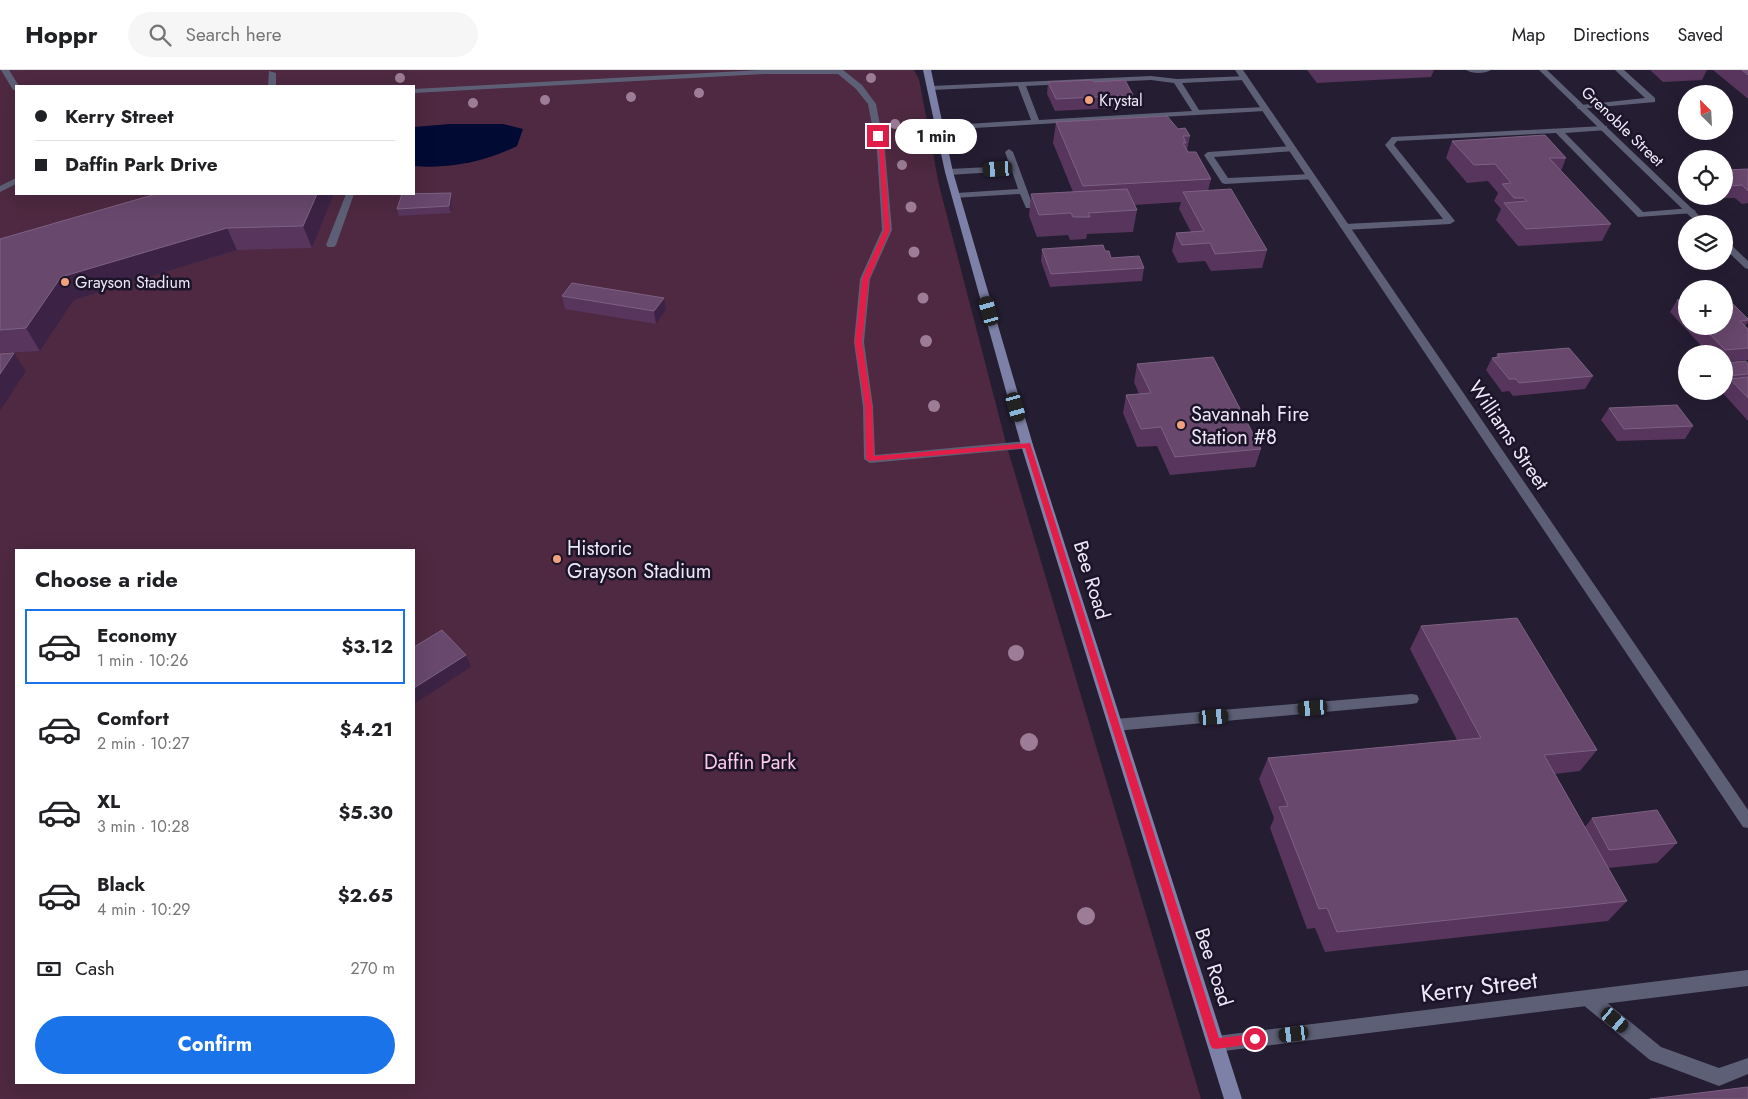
<!DOCTYPE html>
<meta charset="utf-8">
<style>
body{margin:0;font-family:Jost,sans-serif;background:#f6f6f6;color:#202124;height:100vh;display:flex;flex-direction:column;font-size:19px;white-space:nowrap}
*{box-sizing:border-box;margin:0}
p{font-size:16px;color:#757577}
.icon{flex:none;width:28px;height:28px;fill:none;stroke:currentColor;stroke-width:2;stroke-linecap:round;stroke-linejoin:round}
.map{position:relative;flex:1;overflow:hidden}
.sheet{position:absolute;left:15px;top:479px;width:400px;height:535px;display:flex;flex-direction:column;background:#fff;border-radius:0px;box-shadow:0 5px 20px #0002}
.sheet>*{flex:none}
.hud{position:absolute;left:15px;top:15px;width:400px;height:110px;border-radius:0px;box-shadow:0 5px 20px #0002;display:grid;align-content:center;height:110px;padding:0 20px;background:#fff}
.needle{width:32px;rotate:336deg}
.buttons{position:absolute;left:1678px;top:15px;display:grid;gap:10px}
.buttons a{display:grid;place-items:center;width:55px;height:55px;border-radius:50%;background:#fff;box-shadow:0 5px 20px #0002;font-size:25px}
.end{position:absolute;width:22px;height:22px;margin:-11px;border:6px solid #e11d48;background:#fff;box-shadow:0 0 0 2px #fff}
.from{border-radius:50%}
.bubble{position:absolute;height:35px;border-radius:18px;background:#fff;box-shadow:0 5px 20px #0002;font-size:16px;font-weight:700;line-height:35px;text-align:center}
.car{position:absolute;width:15px;height:30px;margin:-15px -8px;border-radius:6px;box-shadow:0 0 4px 1px #0007;background:linear-gradient(#222 24%,#8ab4d8 0 40%,#222 0 76%,#8ab4d8 0 86%,#222 0)}
.hud b{display:flex;align-items:center;gap:18px;height:48px;font-size:19px}
.hud b+b{border-top:1px solid #e0e0e0}
.hud i{width:12px;height:12px;background:#202124}
ul{padding:0;list-style:none}
li{display:flex;align-items:center;gap:15px;height:75px;margin:0 10px 8px;padding:0 10px;border:2px solid transparent;border-radius:0px}
li div{flex:1}
li b{display:block;font-size:19px}
li em{font-style:normal;font-weight:700}
li.selected{border-color:#1a73e8}
li>.icon{width:45px;height:45px;stroke-width:1.5}
h2{padding:0 20px;font-size:22px;line-height:60px}
.pay{display:flex;align-items:center;gap:12px;height:55px;padding:0 20px;font-size:19px}
.pay p{margin-inline-start:auto}
.cta{display:flex;gap:10px;margin-top:auto;padding:10px 20px}
.cta a{flex:1;height:58px;border-radius:30px;background:#1a73e8;color:#fff;font-size:20px;font-weight:700;line-height:58px;text-align:center}
header{display:flex;align-items:center;gap:30px;box-sizing:border-box;height:70px;padding:0 25px;background:#fff;border-bottom:1px solid #e0e0e0}
header strong{font-size:24px}
nav{display:flex;gap:28px;margin-inline-start:auto;font-size:18px}
.search{width:350px;height:45px;background:#f6f6f6;display:flex;align-items:center;gap:12px;box-sizing:border-box;padding:0 18px;border-radius:28px;color:#757577;font-size:19px}
.map>svg:first-child{display:block}
</style>
<header>
<strong>Hoppr</strong>
<div class="search"><svg class="icon" aria-label="search" viewBox="0 0 24 24"><circle cx="10" cy="10" r="6"/><path d="M15 15l6 6"/></svg>Search here</div>
<nav><a>Map</a><a>Directions</a><a>Saved</a></nav>
</header>
<div class="map">
<svg width="1748" height="1029" viewBox="0 0 1748 1029">
<rect width="100%" height="100%" fill="#251d32"/>
<!-- green -->
<path fill="#4e2941" fill-rule="evenodd" d="M0 0H914L919 9 939 115 1007 377 1201 1029H0ZM16 16H414V124H16ZM16 480H414V1012H16Z"/>
<!-- water -->
<path fill="#000a33" d="M450 54H503L523 59 517 76C485 92 449 99 414 96V57Z"/>
<g fill="none" stroke-linecap="round" stroke-linejoin="round">
<!-- service -->
<path fill="#5d5f76" fill-rule="evenodd" d="M1 0H9L19 16H16V20H13Z
M760 0H843L862 15 876 34 885 81 892 160 870 209 864 272 873 337 875 385 1027 371 1031 372 1033 375 1031 378 870 393 864 389 863 337 854 272 860 209 882 160 877 81 868 34 856 19 838 4H766L414 23V19Z
M1466 0H1491C1485 4 1472 4 1466 0Z
M1615 0H1624L1655 28V32L1578 39 1577 37 1581 35 1645 28Z
M269 1 276 3V16H268Z
M1151 6 1177 9 1247 6 1248 8 1244 10 1182 13 1199 40 1265 37 1269 39 1265 41 939 60H936V56L1031 50 1018 16 932 20 928 18 932 16ZM1151 10 1174 13 1192 41 1039 50 1026 16Z
M1604 56H1607V60L1565 63 1643 142 1691 138 1696 141 1694 143 1638 147 1556 63 1397 71 1394 75 1455 151 1450 154 1345 160 1340 157 1345 154 1443 149 1385 75 1392 67Z
M1292 76 1295 77V81L1214 87 1228 108 1311 104 1315 107 1314 109 1225 114 1222 113 1204 85 1208 82Z
M1009 79 1013 82 1033 136 1032 138H1026L1020 124 954 128V124L957 123 1018 119 1012 101 949 105 945 102 949 99 1010 96 1005 82Z
M16 108V114L0 122V116Z
M346 124H354L336 175 334 177H328L326 175Z
M1412 624 1417 625 1419 629 1417 633 1412 634 1115 661 1110 659 1108 655 1110 651 1115 649Z
M1588 920 1594 922 1661 977 1719 998 1748 988V1004L1719 1016 1650 990 1582 934 1580 928 1582 922Z"/>
<!-- minor -->
<path fill="#5d5f76" fill-rule="evenodd" d="M1235 0H1243L1748 740V758L1743 757Z
M1539 0H1547L1708 154H1698Z
M1724 170 1727 171 1748 191V199L1745 198 1724 178Z
M1748 900V916L1216 982 1210 980 1208 974 1210 968 1216 966Z"/>
<!-- secondary -->
<path fill="#7e81a7" fill-rule="evenodd" d="M923 0H931L953 102 1033 375 1242 1029H1224L1021 375 945 102Z"/>
</g>
<!-- trees -->
<g fill="#9c7c96">
<circle cx="400" cy="8" r="5"/>
<circle cx="871" cy="8" r="5"/>
<circle cx="699" cy="23" r="5"/>
<circle cx="631" cy="27" r="5"/>
<circle cx="545" cy="30" r="5"/>
<circle cx="473" cy="33" r="5"/>
<circle cx="895" cy="54" r="5"/>
<circle cx="902" cy="95" r="5"/>
<circle cx="911" cy="137" r="5.5"/>
<circle cx="914" cy="182" r="5.5"/>
<circle cx="923" cy="228" r="5.5"/>
<circle cx="926" cy="271" r="6"/>
<circle cx="934" cy="336" r="6"/>
<circle cx="1016" cy="583" r="8"/>
<circle cx="1029" cy="672" r="9"/>
<circle cx="1086" cy="846" r="9"/>
</g>
<!-- wall -->
<path fill="#57355d" d="M1307 0H1434L1431 7 1317 13Z
M1650 0H1707L1702 10 1663 12Z
M1713 0H1748V28H1747Z
M1048 12H1094L1133 25 1131 37 1055 41 1047 24Z
M1056 52 1178 59 1190 66 1187 80 1211 109 1208 121 1267 180 1262 198 1211 201 1205 191 1178 193 1172 181 1176 163 1191 162 1179 139 1181 132 1134 135 1137 140 1133 162 1087 164 1086 169 1070 170 1068 165 1037 167 1029 146 1031 124 1073 122 1053 73Z
M1452 71 1566 88 1561 101 1611 154 1602 171 1518 176 1496 150 1501 139 1494 131 1498 123 1488 111 1467 113 1446 88Z
M1748 99V133L1742 134 1735 128H1723L1721 126H1724V102L1725 100Z
M156 124H334L312 178 237 180 74 230 40 281 0 283V169Z
M452 129 451 143 399 146 397 139Z
M1042 179 1105 181 1111 188 1144 198 1142 211 1050 217 1041 191Z
M562 226 666 240 656 254 565 239Z
M1686 229V256H1724L1748 249V252L1745 256 1748 259V290L1724 292V284H1709L1670 242 1677 230Z
M1497 284 1593 306 1585 319 1513 326 1509 321 1502 322 1486 300 1492 288 1496 287Z
M1724 293 1748 294V351L1721 321H1724V318L1728 312H1724Z
M1137 294 1261 379 1255 397 1170 405 1157 376 1137 377 1123 343 1126 325 1139 324 1134 312Z
M1609 338 1693 356 1685 369 1617 371 1601 350Z
M1421 556 1597 680 1580 701 1555 704 1585 757 1592 748 1677 773 1657 793 1608 798 1627 831 1608 851 1325 882 1315 858 1307 859 1270 758 1274 748 1259 709 1268 688 1457 670 1410 579Z"/>
<!-- shaded-wall -->
<path fill="#3c2345" d="M451 123 452 129 451 143 449 136Z
M317 124H334L312 178 303 156Z
M227 158 237 180 74 230 40 281 26 258 61 207Z
M664 228 666 240 656 254 654 241Z
M14 283 26 301 0 341V304Z
M466 585 471 597 414 634V618Z"/>
<!-- building -->
<path fill="#68486d" stroke="#7d6183" d="M1742 0H1748V5Z
M1092 10 1094 12 1125 10 1133 25 1056 29 1048 12Z
M1167 46 1178 59 1185 58 1190 66H1183L1186 73H1183L1188 82H1196L1211 109 1083 116 1056 52Z
M1545 65 1566 88H1549L1611 154 1526 159 1504 133 1527 131 1524 128H1514L1502 114 1511 113 1495 94 1474 95 1452 71Z
M1748 99V121L1742 115 1730 116 1724 110V107L1731 106 1725 100Z
M1127 119 1137 140 1088 143 1090 147H1073L1071 143 1039 145 1031 124Z
M1231 119 1267 180 1215 184 1210 173 1182 175 1176 163 1204 161 1183 122Z
M451 123 449 136 397 139 402 124Z
M156 124H317L303 156 227 158 61 207 26 258 0 260V169Z
M1103 175 1105 181H1109L1111 188 1139 186 1144 198 1051 204 1042 179Z
M572 213 664 228 654 241 562 226Z
M1724 226H1725L1748 249V250L1740 251 1748 259V278L1725 280 1702 256H1724Z
M1686 229V239L1677 230Z
M1569 278 1593 306 1519 313 1516 309H1509L1492 288 1500 287 1497 284Z
M14 283 0 304V284Z
M1213 287 1261 379 1175 387 1161 357 1141 359 1126 325 1151 323 1137 294Z
M1746 291 1748 294V304L1727 306 1724 302V293Z
M1748 307V328L1730 309Z
M1677 335 1693 356 1624 359 1609 338Z
M1517 548 1597 680 1544 685 1627 831 1337 862 1327 838 1319 839 1279 737 1288 736 1268 688 1481 668 1421 556Z
M442 560 466 585 414 618V577Z
M1657 740 1677 773 1609 780 1592 748Z
M1748 1017V1029H1650Z"/>
<!-- route -->
<path fill="#e11d48" d="M878 64 881 66 884 81 890 160 869 209 862 272 872 337 874 386 1030 373 1219 968 1255 964 1259 965 1261 969 1259 973 1216 979 1212 978 1210 974 1025 378 870 391 866 389 865 337 855 272 862 209 884 160 879 81 876 66Z"/>
<!-- markers -->
<g fill="#f2a17e" stroke="#1c1428" stroke-width="2">
<circle cx="1089" cy="30" r="5"/>
<circle cx="65" cy="212" r="5"/>
<circle cx="1181" cy="355" r="5"/>
<circle cx="557" cy="489" r="5"/>
</g>
<g text-anchor="middle" stroke-width="5" stroke-linejoin="round" paint-order="stroke">
<!-- far-poi labels -->
<g font-size="16" fill="#eee9f8" stroke="#1c1428" text-anchor="start">
<text x="1099" y="36">Krystal</text>
<text x="75" y="218">Grayson Stadium</text>
</g>
<!-- far-street labels -->
<g font-size="16" fill="#eee9f8" stroke="#1c1428">
<text transform="translate(1623 56) rotate(44)" y="6">Grenoble Street</text>
</g>
<!-- poi labels -->
<g font-size="20" fill="#eee9f8" stroke="#1c1428" text-anchor="start">
<text x="1191" y="351">Savannah Fire<tspan x="1191" dy="23">Station #8</tspan></text>
<text x="567" y="485">Historic<tspan x="567" dy="23">Grayson Stadium</tspan></text>
</g>
<!-- street labels -->
<g font-size="20" fill="#eee9f8" stroke="#1c1428">
<text transform="translate(1509 365) rotate(56)" y="7">Williams Street</text>
<text transform="translate(1092 510) rotate(73)" y="7">Bee Road</text>
<text transform="translate(1214 897) rotate(72)" y="7">Bee Road</text>
</g>
<!-- park labels -->
<g font-size="20" fill="#fdcae8" stroke="#1c1428">
<text x="750" y="699">Daffin Park</text>
</g>
<!-- near-street labels -->
<g font-size="24" fill="#eee9f8" stroke="#1c1428">
<text transform="translate(1479 917) rotate(-7)" y="8">Kerry Street</text>
</g>
</g>
</svg>
<div class="buttons">
<a><svg class="needle" viewBox="-14 -14 28 28"><path d="M0-13l5 13h-10z" fill="#e53935"/><path d="M0 13l5-13h-10z" fill="#757577"/></svg></a>
<a><svg class="icon" aria-label="locate" viewBox="0 0 24 24"><circle cx="12" cy="12" r="6"/><path d="M12 2v4M12 18v4M2 12h4M18 12h4"/></svg></a>
<a><svg class="icon" aria-label="layers" viewBox="0 0 24 24"><path d="M12 4l9 5-9 5-9-5zM3 14l9 5 9-5"/></svg></a>
<a>+</a>
<a>−</a>
</div>
<i class="end from" style="left:1255px;top:969px"></i>
<i class="end" style="left:878px;top:66px"></i>
<div class="bubble" style="left:895px;top:49px;width:82px">1 min</div>
<i class="car" style="left:998px;top:99px;rotate:267deg"></i>
<i class="car" style="left:989px;top:241px;rotate:344deg"></i>
<i class="car" style="left:1016px;top:337px;rotate:164deg"></i>
<i class="car" style="left:1313px;top:638px;rotate:265deg"></i>
<i class="car" style="left:1214px;top:647px;rotate:85deg"></i>
<i class="car" style="left:1615px;top:950px;rotate:130deg"></i>
<i class="car" style="left:1294px;top:964px;rotate:263deg"></i>
<div class="hud">
<b><i class="from"></i>Kerry Street</b>
<b><i></i>Daffin Park Drive</b>
</div>
<section class="sheet">
<h2>Choose a ride</h2>
<ul>
<li class="selected"><svg class="icon" aria-label="car" viewBox="0 0 24 24"><path d="M5 17H2v-5l4-1 3-4h7l3 4 3 1v5h-3M9 17h6M6 11h13"/><circle cx="7" cy="17" r="2"/><circle cx="17" cy="17" r="2"/></svg><div><b>Economy</b><p>1 min · 10:26</p></div><em>$3.12</em></li>
<li><svg class="icon" aria-label="car" viewBox="0 0 24 24"><path d="M5 17H2v-5l4-1 3-4h7l3 4 3 1v5h-3M9 17h6M6 11h13"/><circle cx="7" cy="17" r="2"/><circle cx="17" cy="17" r="2"/></svg><div><b>Comfort</b><p>2 min · 10:27</p></div><em>$4.21</em></li>
<li><svg class="icon" aria-label="car" viewBox="0 0 24 24"><path d="M5 17H2v-5l4-1 3-4h7l3 4 3 1v5h-3M9 17h6M6 11h13"/><circle cx="7" cy="17" r="2"/><circle cx="17" cy="17" r="2"/></svg><div><b>XL</b><p>3 min · 10:28</p></div><em>$5.30</em></li>
<li><svg class="icon" aria-label="car" viewBox="0 0 24 24"><path d="M5 17H2v-5l4-1 3-4h7l3 4 3 1v5h-3M9 17h6M6 11h13"/><circle cx="7" cy="17" r="2"/><circle cx="17" cy="17" r="2"/></svg><div><b>Black</b><p>4 min · 10:29</p></div><em>$2.65</em></li>
</ul>
<div class="pay"><svg class="icon" aria-label="cash" viewBox="0 0 24 24"><path d="M3 7h18v10H3z"/><circle cx="12" cy="12" r="2"/></svg>Cash<p>270 m</p></div>
<div class="cta"><a>Confirm</a></div>
</section>
</div>
